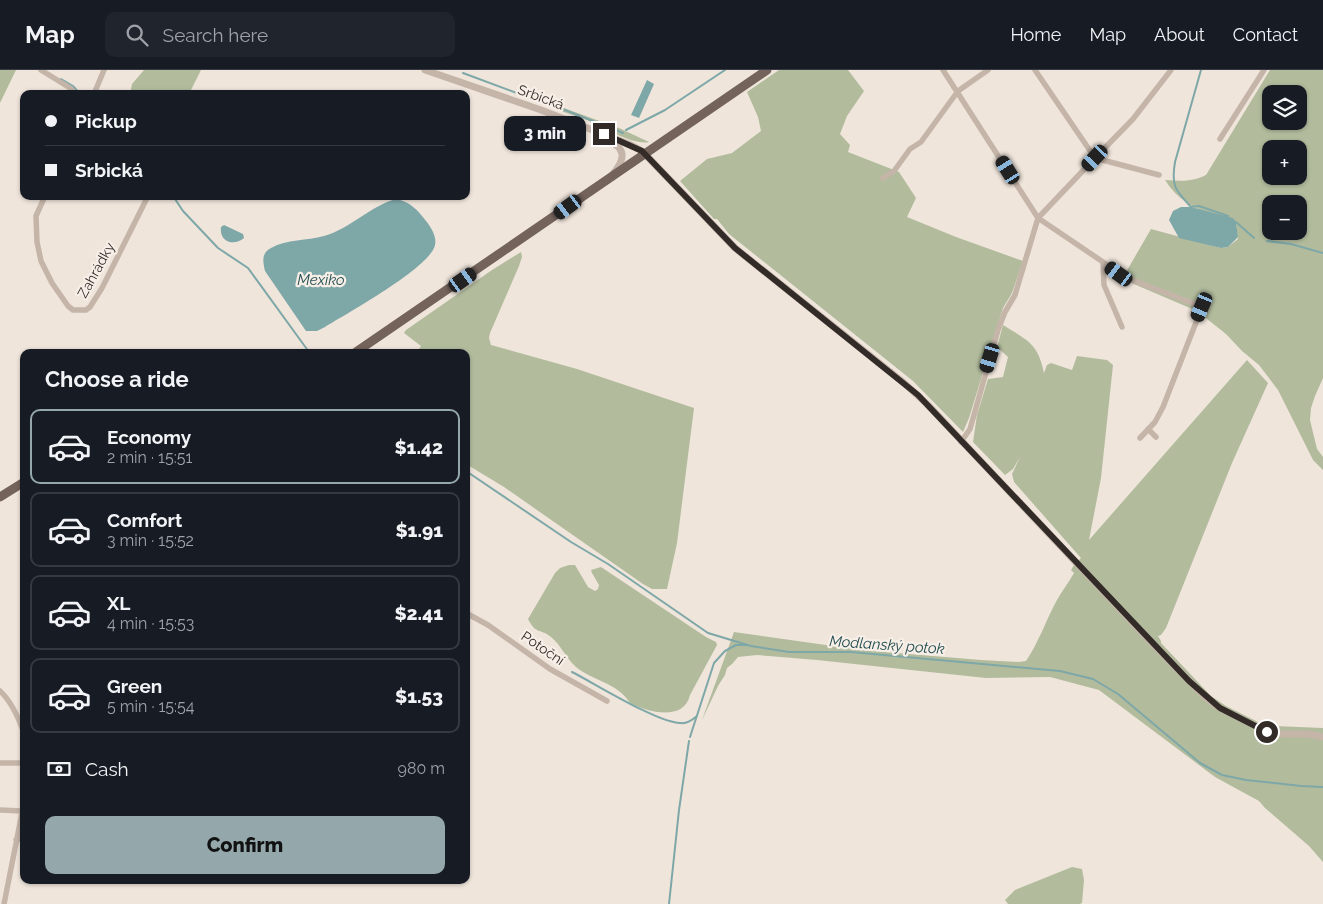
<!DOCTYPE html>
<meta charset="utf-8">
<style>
body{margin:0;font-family:Raleway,sans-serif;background:#20242c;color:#f1f3f6;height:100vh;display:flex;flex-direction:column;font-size:19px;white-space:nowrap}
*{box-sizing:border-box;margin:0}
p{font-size:16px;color:#9ea1a6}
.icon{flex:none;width:28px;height:28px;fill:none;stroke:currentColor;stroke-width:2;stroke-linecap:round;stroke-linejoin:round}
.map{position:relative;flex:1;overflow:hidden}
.details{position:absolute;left:20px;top:279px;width:450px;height:535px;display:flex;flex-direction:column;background:#171b24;border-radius:10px;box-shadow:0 1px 4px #0004}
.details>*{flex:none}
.guide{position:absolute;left:20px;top:20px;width:450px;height:110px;border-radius:10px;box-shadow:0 1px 4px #0004;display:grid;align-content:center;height:110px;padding:0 25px;background:#171b24}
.buttons{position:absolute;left:1262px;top:15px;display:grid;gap:10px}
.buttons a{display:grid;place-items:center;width:45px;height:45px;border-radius:10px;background:#171b24;box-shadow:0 1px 4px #0004;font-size:25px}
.end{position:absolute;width:22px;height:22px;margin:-11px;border:6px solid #332b28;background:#fff;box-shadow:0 0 0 2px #fff}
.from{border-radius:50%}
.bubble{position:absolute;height:35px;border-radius:10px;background:#171b24;box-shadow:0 1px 4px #0004;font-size:16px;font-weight:800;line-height:35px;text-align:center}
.car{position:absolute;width:15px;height:30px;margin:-15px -8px;border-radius:6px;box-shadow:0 0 4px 1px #0007;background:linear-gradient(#222 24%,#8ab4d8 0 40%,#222 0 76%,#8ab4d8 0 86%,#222 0)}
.guide b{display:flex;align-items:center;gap:18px;height:48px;font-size:19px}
.guide b+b{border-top:1px solid #363941}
.guide i{width:12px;height:12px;background:#f1f3f6}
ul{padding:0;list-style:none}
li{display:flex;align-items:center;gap:15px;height:75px;margin:0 10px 8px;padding:0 15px;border:2px solid #363941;border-radius:10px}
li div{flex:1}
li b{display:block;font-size:19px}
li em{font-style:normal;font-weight:800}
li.on{border-color:#94a8ab}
li>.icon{width:45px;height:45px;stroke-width:1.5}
h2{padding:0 25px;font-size:22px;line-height:60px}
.pay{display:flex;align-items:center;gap:12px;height:55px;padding:0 25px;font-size:19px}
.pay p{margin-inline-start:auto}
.cta{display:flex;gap:10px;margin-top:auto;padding:10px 25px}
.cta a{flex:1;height:58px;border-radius:10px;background:#94a8ab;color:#111;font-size:20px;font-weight:800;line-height:58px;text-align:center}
header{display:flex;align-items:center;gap:30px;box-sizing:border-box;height:70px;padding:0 25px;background:#171b24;border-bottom:1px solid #363941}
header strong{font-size:24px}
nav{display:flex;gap:28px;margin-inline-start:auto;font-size:18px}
.search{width:350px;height:45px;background:#20242c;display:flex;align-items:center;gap:12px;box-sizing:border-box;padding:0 18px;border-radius:10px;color:#9ea1a6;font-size:19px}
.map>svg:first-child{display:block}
</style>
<header>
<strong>Map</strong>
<div class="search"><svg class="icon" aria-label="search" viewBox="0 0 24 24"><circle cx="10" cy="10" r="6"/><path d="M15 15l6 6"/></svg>Search here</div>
<nav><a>Home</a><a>Map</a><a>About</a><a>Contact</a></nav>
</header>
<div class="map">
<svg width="1323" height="834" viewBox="0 0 1323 834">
<rect width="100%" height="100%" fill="#efe5db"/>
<!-- green -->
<path fill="#b2bc9d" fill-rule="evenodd" d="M0 0H16L0 33Z
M144 0H201L189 24H130L132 14Z
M779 0H848L864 21 847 46 840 64 850 75 848 82 899 102 916 128 907 147 956 167 1023 191 1012 223 1003 238 969 348 963 362 913 311 729 164 717 149H714L680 111 707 89 732 83 761 61 758 47 747 22Z
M1270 0H1323V308L1315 326 1311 338 1310 350 1317 379 1323 387V400L1313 390 1278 320 1259 295 1242 281 1226 264 1197 241 1122 209 1151 159 1221 178 1228 177 1238 169 1236 152C1229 147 1225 147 1218 145 1195 141 1177 129 1165 110 1180 111 1193 112 1206 105ZM1271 24H1299V51H1271ZM1271 79H1299V106H1271ZM1271 134H1299V161H1271Z
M558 36 619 58 649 72C635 76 601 57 587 50 577 46 567 43 557 40Z
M521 182 522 187 519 196 490 263 489 268 491 275 577 299 694 338 677 473 667 519H652L643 514 504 417 466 394V282H417L421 276 404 263 406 260 492 200Z
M1003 255C1027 270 1038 273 1044 303L1047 295 1051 293 1072 300 1077 286 1107 290 1113 295 1101 408 1089 470 1247 290 1268 313 1232 393 1166 558 1161 565 1158 566 1161 571V573L1211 626 1226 636 1260 653 1274 656 1323 658V792L1309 776 1265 738 1259 731 1215 707 1099 620 1050 607 986 608 817 590 757 585 738 587 732 594 727 598 725 605 718 616 702 650 734 562 861 580 981 590 1019 592 1026 591C1039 572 1046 550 1057 530 1062 521 1069 512 1074 503L1071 500 1074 495 1081 488 1014 412 1012 404 1020 387 1013 399 1005 405 973 372 977 345 988 309 1003 307 1008 287 997 277Z
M569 495H575L588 517 595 521 598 519 599 515 592 503 591 500 601 497 706 567 716 572 717 575 690 625C684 652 647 642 630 633 618 613 593 611 576 597 566 588 561 575 551 567 540 558 536 565 528 549L555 503 560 498Z
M1072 797 1082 799 1084 810 1082 833 1080 834H1008L1005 830 1015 820Z"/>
<!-- water -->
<path fill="#7ea7a8" d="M647 10 654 14 639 48 631 45Z
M396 129C410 132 417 139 426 151 431 157 437 167 435 175 431 197 346 244 325 257L317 261H306L265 201C263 192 261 183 271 178 287 169 307 171 324 166 350 159 370 136 396 129Z
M1181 137H1191L1233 148 1236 152 1238 167 1228 177 1221 178 1179 168 1169 150 1173 141Z
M224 155 243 164 244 168C233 177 219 171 221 157Z"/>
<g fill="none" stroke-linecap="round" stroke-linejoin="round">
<!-- stream -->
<path stroke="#7ea7a8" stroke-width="2" d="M1201 0 1175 92C1171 116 1175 120 1191 137L1199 136 1228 146
M463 3 530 28
M61 9 73 16 80 24
M560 38 623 63
M626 60 665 40 725 0
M173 126 183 141 218 178 248 198 309 282
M1236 152 1254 168
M1267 171 1291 174 1323 183
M466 401 571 472 608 494 708 563 751 576 789 582H851L1060 601 1093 609 1118 624 1200 693 1222 705 1246 710 1301 716 1323 717
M572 602C594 613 658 653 680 653 687 654 692 650 697 646
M690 667 714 593 725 581 736 575H747
M669 834 679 740 689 671"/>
<!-- minor -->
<path stroke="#c5b5a9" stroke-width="5.5" d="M41 0 70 18 76 24
M943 0 1038 148 1103 192 1104 215 1122 257
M94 24 104 0
M1220 69 1264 0
M1159 105 1095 88 1133 49 1171 0
M883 108 894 101 910 79 921 72 958 21 988 0
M45 126 36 146 37 172 41 191 52 213 68 236 73 240H86L90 237 102 218 148 126
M1103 192 1119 204 1135 211 1202 237 1163 337 1155 352 1140 368
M1148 359 1156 367
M961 372 970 359 998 260 1005 242 1015 225 1038 148 1095 88 1035 0
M466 543 488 555 550 599 607 631
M0 621C11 631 19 649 24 663
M0 693H24
M0 740 22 741
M16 770 24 768
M4 834 24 733"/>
<!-- tertiary -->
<path stroke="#c5b5a9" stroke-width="7" d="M425 0 541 40 631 75 642 81 735 178 904 313 927 334 1149 570 1205 627 1220 638 1267 662 1282 664H1308L1323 667
M607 70C626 78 626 88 613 104"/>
<!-- primary -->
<path stroke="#73635b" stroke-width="9" d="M356 282 767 0
M0 427 24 412"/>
</g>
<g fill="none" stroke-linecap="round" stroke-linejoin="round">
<!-- route -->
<path stroke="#332b28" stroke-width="6" d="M604 64 642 81 735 178 918 325 1189 611 1220 638 1267 662"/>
</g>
<g text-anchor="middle" stroke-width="4.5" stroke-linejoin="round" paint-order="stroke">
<!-- street labels -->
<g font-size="14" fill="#332b28" stroke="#f7efe7">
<text transform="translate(541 27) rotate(20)" y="5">Srbická</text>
<text transform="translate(96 200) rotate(-61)" y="5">Zahrádky</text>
<text transform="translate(543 578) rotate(34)" y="5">Potoční</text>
</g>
<!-- water labels -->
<g font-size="15" font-style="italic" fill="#224d50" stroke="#f7efe7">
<text x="321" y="215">Mexiko</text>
<text transform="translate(887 575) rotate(4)" y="5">Modlanský potok</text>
</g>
</g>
</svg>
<div class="buttons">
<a><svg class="icon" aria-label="layers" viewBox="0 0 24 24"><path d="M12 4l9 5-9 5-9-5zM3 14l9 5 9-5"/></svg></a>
<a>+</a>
<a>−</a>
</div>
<i class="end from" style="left:1267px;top:662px"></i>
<i class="end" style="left:604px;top:64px"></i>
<div class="bubble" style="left:504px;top:46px;width:82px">3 min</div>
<i class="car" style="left:1095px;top:88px;rotate:223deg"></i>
<i class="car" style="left:1008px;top:100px;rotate:328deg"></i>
<i class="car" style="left:568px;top:137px;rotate:234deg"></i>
<i class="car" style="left:1119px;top:204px;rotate:306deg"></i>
<i class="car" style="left:463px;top:210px;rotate:55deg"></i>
<i class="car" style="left:1202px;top:237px;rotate:203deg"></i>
<i class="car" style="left:990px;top:288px;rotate:197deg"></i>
<div class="guide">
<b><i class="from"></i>Pickup</b>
<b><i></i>Srbická</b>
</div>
<section class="details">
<h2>Choose a ride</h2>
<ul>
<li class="on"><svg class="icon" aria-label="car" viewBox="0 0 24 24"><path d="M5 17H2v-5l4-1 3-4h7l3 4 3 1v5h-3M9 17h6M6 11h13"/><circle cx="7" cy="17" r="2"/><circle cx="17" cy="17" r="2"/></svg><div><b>Economy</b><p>2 min · 15:51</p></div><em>$1.42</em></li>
<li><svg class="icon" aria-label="car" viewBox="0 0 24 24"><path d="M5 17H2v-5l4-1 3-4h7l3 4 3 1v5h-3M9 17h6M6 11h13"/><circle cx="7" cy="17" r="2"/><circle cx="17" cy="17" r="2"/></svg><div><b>Comfort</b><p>3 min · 15:52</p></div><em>$1.91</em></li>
<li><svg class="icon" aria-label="car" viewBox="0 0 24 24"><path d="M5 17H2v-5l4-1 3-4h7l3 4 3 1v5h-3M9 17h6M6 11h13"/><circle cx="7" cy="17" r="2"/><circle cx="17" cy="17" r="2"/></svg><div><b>XL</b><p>4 min · 15:53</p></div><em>$2.41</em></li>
<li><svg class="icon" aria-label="car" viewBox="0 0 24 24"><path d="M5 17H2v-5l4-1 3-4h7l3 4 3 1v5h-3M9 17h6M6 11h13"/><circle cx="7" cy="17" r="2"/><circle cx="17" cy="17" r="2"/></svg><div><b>Green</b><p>5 min · 15:54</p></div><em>$1.53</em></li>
</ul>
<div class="pay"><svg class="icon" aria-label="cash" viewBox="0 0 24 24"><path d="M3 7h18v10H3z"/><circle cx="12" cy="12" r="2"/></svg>Cash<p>980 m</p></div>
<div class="cta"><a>Confirm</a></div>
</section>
</div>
